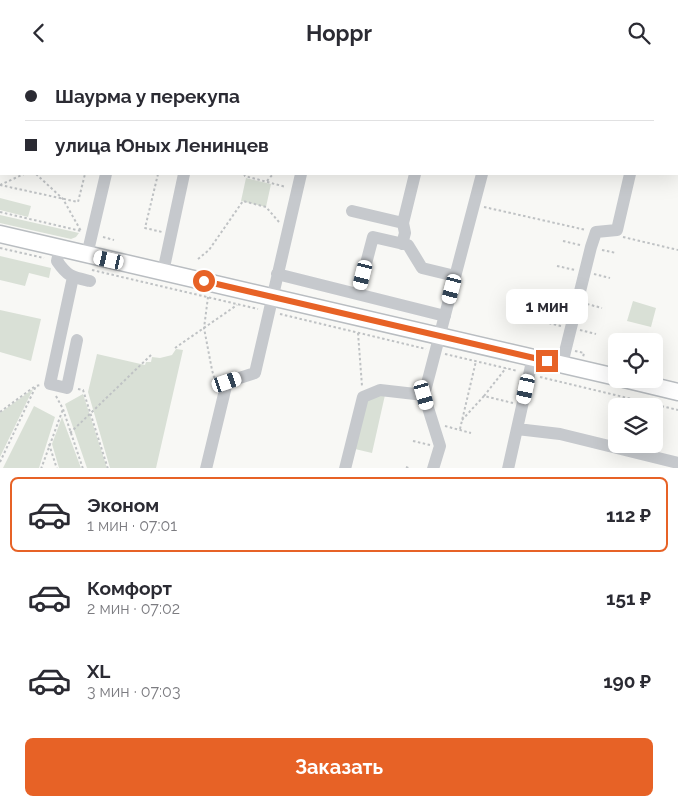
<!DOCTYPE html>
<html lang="ru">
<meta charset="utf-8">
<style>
body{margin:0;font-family:Raleway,sans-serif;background:#f7f7f7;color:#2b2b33;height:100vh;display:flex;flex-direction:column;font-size:19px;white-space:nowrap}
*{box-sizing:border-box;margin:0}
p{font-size:16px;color:#7c7c81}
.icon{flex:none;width:28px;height:28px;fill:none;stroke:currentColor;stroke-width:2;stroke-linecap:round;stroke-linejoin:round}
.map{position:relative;height:403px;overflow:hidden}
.details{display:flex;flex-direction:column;background:#fff;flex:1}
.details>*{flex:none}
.guide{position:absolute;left:0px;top:0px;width:679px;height:110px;box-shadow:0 5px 20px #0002;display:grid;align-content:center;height:110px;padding:0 25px;background:#fff}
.buttons{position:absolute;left:608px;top:268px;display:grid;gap:10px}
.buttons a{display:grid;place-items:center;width:55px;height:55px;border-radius:8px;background:#fff;box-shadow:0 5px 20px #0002;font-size:25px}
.end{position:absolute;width:22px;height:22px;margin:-11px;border:6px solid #e76226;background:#fff;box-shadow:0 0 0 2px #fff}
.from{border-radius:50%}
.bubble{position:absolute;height:35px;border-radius:8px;background:#fff;box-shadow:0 5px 20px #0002;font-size:16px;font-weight:700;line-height:35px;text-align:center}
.car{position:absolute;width:15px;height:30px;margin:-15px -8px;border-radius:6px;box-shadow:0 0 4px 1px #0007;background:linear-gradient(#fff 24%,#345 0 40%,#fff 0 76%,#345 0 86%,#fff 0)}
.guide b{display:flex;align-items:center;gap:18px;height:48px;font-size:19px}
.guide b+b{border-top:1px solid #e1e1e2}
.guide i{width:12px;height:12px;background:#2b2b33}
ul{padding:9px 0 0;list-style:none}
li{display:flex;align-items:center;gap:15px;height:75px;margin:0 10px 8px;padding:0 15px;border:2px solid transparent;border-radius:8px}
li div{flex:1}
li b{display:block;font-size:19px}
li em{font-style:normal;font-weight:700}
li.current{border-color:#e76226}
li>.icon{width:45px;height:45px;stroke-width:1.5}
.action{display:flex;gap:10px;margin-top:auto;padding:10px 25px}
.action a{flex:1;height:58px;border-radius:8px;background:#e76226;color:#fff;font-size:20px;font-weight:700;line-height:58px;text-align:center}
header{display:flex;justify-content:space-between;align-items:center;height:65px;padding:0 25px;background:#fff;font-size:22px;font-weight:700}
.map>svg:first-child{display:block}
</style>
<header><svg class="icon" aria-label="back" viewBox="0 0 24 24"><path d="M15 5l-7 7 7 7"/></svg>Hoppr<svg class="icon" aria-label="search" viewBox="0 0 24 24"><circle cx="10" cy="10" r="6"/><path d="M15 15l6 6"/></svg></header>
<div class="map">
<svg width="678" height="404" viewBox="0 0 678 404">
<rect width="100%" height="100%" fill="#f8f8f5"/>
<!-- green -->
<path fill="#d9e0d6" d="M246 113 271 119 266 142 241 136Z
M0 133 31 141 28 152 0 145Z
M0 150 79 168 76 172 71 174 0 158Z
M0 191 51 203 49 213 29 208 25 221 0 215Z
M633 236 656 243 651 262 627 256Z
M0 245 41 254 31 296 0 287Z
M176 284 183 285 156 403H110L88 327 97 289 145 300 146 297H151L152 292 160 293 172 290Z
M33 324 0 392V348Z
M83 329 107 403H87L65 339Z
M385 330 372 388 355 384 366 337 372 332Z
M34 341 55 352 39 403H3Z
M62 352 81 403H59L52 379Z"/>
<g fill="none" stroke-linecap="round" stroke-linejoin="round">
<!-- major casing -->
<g stroke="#b9bdc1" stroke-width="19">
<path id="major" d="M0 169 616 312
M624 314 678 327"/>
</g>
<!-- path -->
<path stroke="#bfc2c4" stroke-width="2" stroke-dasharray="2.5 2.5" stroke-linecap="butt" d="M290 0V1
M415 0V1
M112 1V0
M249 1 251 0
M36 109 63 134 81 166
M158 109 145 163 162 167
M244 109 245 111 286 122
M267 116 273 109
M0 120 78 137 85 109
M0 120 24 109
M484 142 586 165
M0 147 81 166
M103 172 114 175
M623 172 678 185
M563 176 580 180
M0 183 44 193
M602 185 616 188
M198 194 209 185 243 136 266 142 279 157
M557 201 575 205
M92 205 258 244
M594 209 610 213
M550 230 568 234
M208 232 204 263 212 305 214 312 218 313
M587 239 602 243
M280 249 426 284
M544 257 561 261
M580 265 596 269
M358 268 362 321
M175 283 237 240
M575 286 584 288 583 292
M445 289 518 306
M540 312 678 345
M78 324 83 325 108 404
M56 331 63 344 83 404
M484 331 506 303
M0 347 34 322
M462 355 484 331 513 338
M445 361 471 368
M460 364 476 296
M70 368 151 290
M413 376 430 380
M49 379 57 404
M0 397 36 321 41 320
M406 402 411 404
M41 404 63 344"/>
<!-- minor -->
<path stroke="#c6c9cd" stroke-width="12" d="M227 0 228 1
M131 1V0
M326 1V0
M501 1 502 0
M634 1 635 0
M352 146 403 158
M402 179 405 168 403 158 415 109
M60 183 57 196C68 212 72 212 90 216
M87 190 106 109
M163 207 184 109
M277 209 445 251
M73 212 50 319 67 323 77 275
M358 229 373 172 408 180 422 203 455 211
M562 299 591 182 596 167 617 165 630 109
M517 364 560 369 678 398
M206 404 227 317 255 308 301 109
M345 404 363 332 380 325 424 330
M433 404 440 381 424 330 482 109
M508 404 533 292"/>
<!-- major -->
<use href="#major" stroke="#fff" stroke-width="16"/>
</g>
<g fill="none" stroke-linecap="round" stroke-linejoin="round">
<!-- route -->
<path stroke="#e76226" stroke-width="6" d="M204 216 547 296"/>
</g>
</svg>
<div class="buttons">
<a><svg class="icon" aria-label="locate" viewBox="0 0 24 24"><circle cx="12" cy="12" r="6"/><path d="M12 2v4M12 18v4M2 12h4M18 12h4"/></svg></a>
<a><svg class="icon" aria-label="layers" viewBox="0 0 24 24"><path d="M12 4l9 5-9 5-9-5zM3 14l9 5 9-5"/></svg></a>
</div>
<i class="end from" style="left:204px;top:216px"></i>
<i class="end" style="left:547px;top:296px"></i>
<div class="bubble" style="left:506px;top:224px;width:82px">1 мин</div>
<i class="car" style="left:109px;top:195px;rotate:283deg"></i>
<i class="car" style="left:363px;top:210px;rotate:194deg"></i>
<i class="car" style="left:452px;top:224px;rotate:195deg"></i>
<i class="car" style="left:227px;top:317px;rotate:71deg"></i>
<i class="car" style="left:526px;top:324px;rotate:192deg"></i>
<i class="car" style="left:424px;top:330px;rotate:164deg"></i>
<div class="guide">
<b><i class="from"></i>Шаурма у перекупа</b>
<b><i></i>улица Юных Ленинцев</b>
</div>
</div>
<section class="details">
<ul>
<li class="current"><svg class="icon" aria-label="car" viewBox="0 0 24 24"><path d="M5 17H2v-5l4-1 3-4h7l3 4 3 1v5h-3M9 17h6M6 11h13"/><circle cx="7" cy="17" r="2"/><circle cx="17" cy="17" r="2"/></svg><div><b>Эконом</b><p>1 мин · 07:01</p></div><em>112 ₽</em></li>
<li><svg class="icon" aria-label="car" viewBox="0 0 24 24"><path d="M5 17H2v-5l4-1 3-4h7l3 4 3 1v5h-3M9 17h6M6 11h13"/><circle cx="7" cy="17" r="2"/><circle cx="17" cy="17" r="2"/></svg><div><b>Комфорт</b><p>2 мин · 07:02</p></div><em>151 ₽</em></li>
<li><svg class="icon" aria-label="car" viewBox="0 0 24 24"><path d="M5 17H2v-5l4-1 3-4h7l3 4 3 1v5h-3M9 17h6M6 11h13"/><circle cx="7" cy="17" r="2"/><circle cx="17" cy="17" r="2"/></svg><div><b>XL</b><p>3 мин · 07:03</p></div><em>190 ₽</em></li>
</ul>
<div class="action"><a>Заказать</a></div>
</section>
